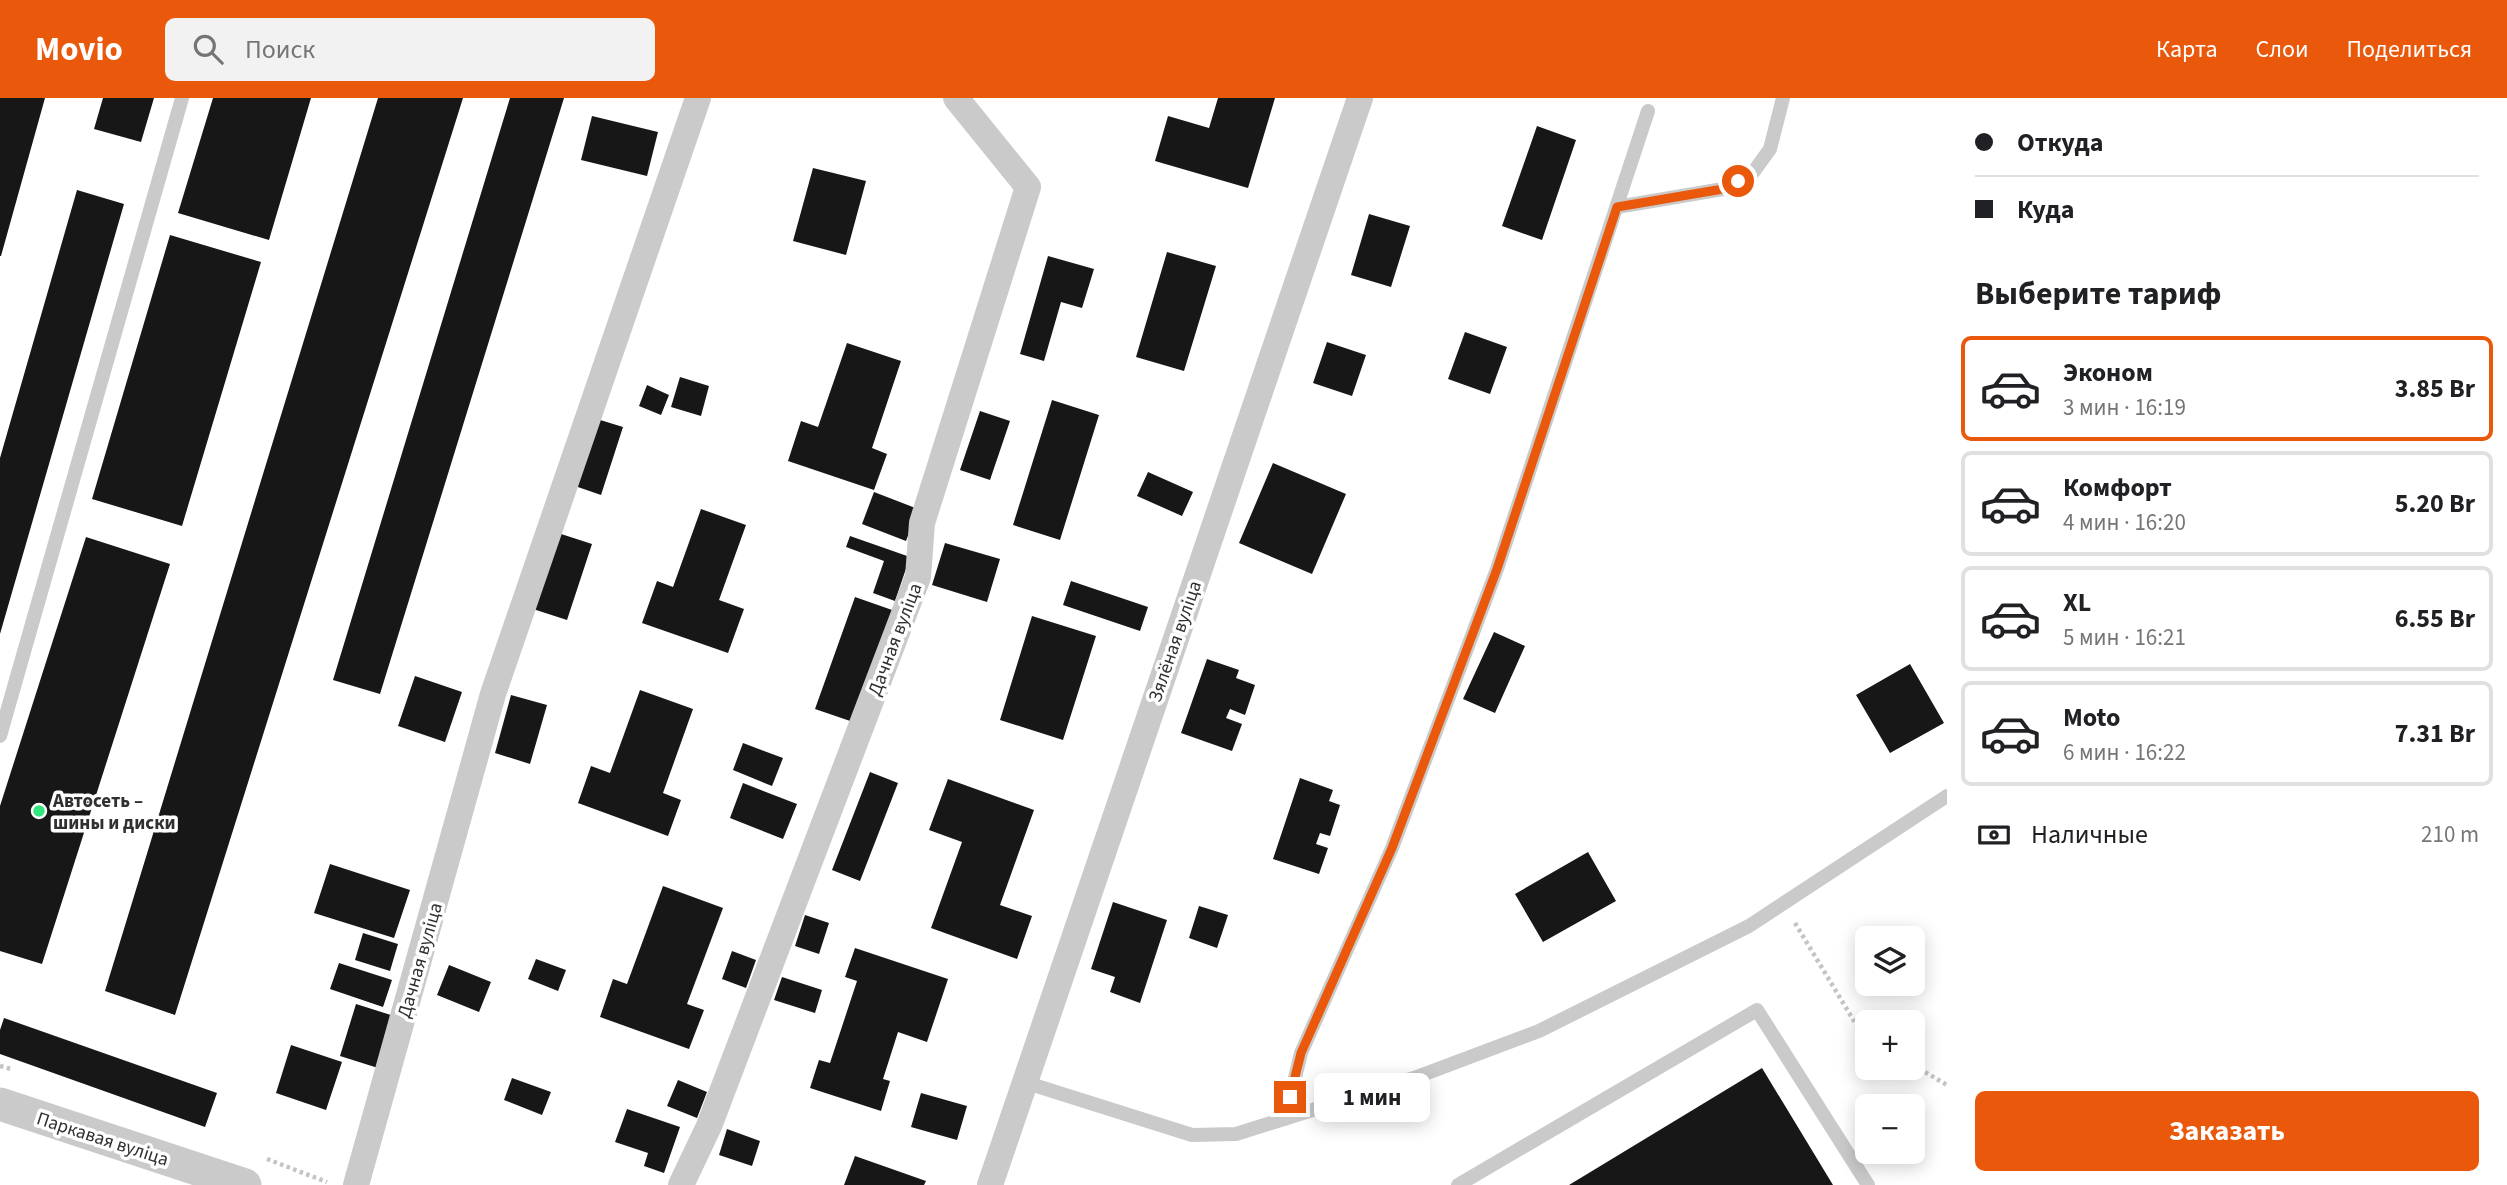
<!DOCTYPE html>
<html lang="ru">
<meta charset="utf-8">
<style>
body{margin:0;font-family:"Source Sans 3",sans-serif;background:#f2f2f2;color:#202124;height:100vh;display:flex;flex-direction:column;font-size:26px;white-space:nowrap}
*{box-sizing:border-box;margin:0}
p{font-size:23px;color:#757577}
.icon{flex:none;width:38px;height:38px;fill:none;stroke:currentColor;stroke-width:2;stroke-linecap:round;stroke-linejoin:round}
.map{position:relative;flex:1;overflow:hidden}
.drawer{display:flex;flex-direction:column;background:#fff;width:560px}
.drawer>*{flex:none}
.banner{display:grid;align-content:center;height:154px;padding:0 28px;background:#fff}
.tools{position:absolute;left:1855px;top:828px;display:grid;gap:14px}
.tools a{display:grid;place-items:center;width:70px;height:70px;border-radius:10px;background:#fff;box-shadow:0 4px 18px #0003;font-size:35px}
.end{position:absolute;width:32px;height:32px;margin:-16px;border:9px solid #ea580c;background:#fff;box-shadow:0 0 0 4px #fff}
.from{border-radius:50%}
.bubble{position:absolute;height:49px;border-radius:10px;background:#fff;box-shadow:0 4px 18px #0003;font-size:23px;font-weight:700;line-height:49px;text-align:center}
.banner b{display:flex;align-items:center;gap:24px;height:66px;font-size:26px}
.banner b+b{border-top:2px solid #e0e0e0}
.banner i{width:18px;height:18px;background:#202124}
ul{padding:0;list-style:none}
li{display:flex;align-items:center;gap:21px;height:105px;margin:0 14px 10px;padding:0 14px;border:4px solid #e0e0e0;border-radius:10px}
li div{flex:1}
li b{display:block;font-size:26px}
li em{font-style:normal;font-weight:700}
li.active{border-color:#ea580c}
li>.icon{width:63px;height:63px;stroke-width:1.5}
h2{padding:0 28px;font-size:32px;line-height:84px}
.pay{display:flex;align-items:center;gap:18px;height:77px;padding:0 28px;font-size:26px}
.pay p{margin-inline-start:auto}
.primary-button{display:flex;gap:14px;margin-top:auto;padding:14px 28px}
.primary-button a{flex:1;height:80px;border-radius:10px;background:#ea580c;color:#fff;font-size:28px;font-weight:700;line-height:80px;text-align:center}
header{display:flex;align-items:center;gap:42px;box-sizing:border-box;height:98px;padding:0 35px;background:#ea580c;color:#fff}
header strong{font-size:33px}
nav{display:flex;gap:38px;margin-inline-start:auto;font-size:24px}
.search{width:490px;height:63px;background:#f2f2f2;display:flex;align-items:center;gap:18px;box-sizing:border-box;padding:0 24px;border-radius:10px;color:#757577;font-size:26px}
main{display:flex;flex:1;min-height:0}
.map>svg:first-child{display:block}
</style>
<header>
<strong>Movio</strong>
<div class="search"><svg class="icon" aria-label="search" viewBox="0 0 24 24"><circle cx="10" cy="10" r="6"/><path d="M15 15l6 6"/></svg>Поиск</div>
<nav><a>Карта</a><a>Слои</a><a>Поделиться</a></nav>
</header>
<main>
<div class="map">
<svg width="1947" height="1087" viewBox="0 0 1947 1087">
<rect width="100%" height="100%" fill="#fff"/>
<!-- building -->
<path fill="#171717" d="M0 0H45L1 158H0Z
M103 0H154L141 44 94 31Z
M213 0H311L269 142 178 115Z
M378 0H463L175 917 105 893Z
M510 0H564L380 596 333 582Z
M1218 0H1275L1248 90 1155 63 1168 18 1209 30Z
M592 18 658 34 647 78 581 62Z
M1537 28 1576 42 1542 142 1502 128Z
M813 70 866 83 846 157 793 143Z
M77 92 124 106 0 536V360Z
M1369 116 1410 128 1391 189 1351 177Z
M170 137 261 164 182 428 92 401Z
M1167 154 1216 168 1184 273 1136 259Z
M1048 158 1094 171 1082 210 1061 204 1044 263 1020 256Z
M1465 234 1507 249 1490 296 1448 281Z
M1327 244 1366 257 1352 298 1313 285Z
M847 245 901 263 872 350 887 356 874 392 788 363 801 323 818 329Z
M680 279 709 288 701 318 671 309Z
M647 287 669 297 661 317 639 308Z
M1052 302 1099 317 1060 442 1013 427Z
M980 313 1010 323 990 382 960 372Z
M597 321 623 329 601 397 575 388Z
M1273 365 1346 396 1312 476 1239 445Z
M1148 374 1193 394 1182 418 1137 398Z
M874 394 918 411 906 443 862 426Z
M701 411 746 427 719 502 744 511 728 555 642 525 657 483 673 489Z
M558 435 592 446 567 522 533 511Z
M850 438 910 459 895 503 873 495 884 463 846 449Z
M86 439 170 466 42 866 0 853V708Z
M945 445 1000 461 987 504 932 487Z
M1071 483 1148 509 1140 533 1063 507Z
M855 499 895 513 856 625 815 611Z
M1032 518 1096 538 1063 642 1000 622Z
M1494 534 1525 548 1495 615 1463 601Z
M1207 561 1239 572 1236 580 1255 587 1245 617 1230 611 1226 620 1242 626 1232 653 1181 635Z
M1910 566 1944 625 1890 655 1856 597Z
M415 578 462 594 445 644 398 628Z
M640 592 693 611 663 695 681 702 668 738 578 705 591 668 610 675Z
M511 597 547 607 530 666 495 655Z
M743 645 783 660 772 688 733 672Z
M870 674 898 685 860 783 832 772Z
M1300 680 1333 692 1329 703 1340 707 1330 738 1320 735 1316 746 1328 750 1319 776 1273 761Z
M948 681 1034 712 1000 807 1032 818 1017 861 931 830 962 744 929 732Z
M743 685 797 706 783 741 730 720Z
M1588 754 1616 803 1543 844 1515 796Z
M330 766 410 792 394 840 314 815Z
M663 788 723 810 687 906 704 912 689 951 600 919 613 881 627 886Z
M1113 804 1167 822 1140 905 1110 894 1115 879 1091 871Z
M1199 808 1228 817 1217 850 1189 840Z
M805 817 829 825 819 856 795 848Z
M363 835 398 846 390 873 355 862Z
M855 850 948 881 927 944 898 934 883 981 890 983 881 1013 810 990 819 962 830 965 857 883 845 879Z
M732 853 756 862 746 890 722 881Z
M536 861 566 872 558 893 528 881Z
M339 865 392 882 383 909 330 891Z
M449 867 491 884 479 914 437 897Z
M782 879 822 892 815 915 774 902Z
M356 906 394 918 378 970 340 958Z
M4 920 217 995 205 1029 0 956V932Z
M291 947 342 964 326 1012 276 995Z
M1762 970 1833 1087H1569Z
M512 980 551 994 542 1017 504 1002Z
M678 982 707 994 697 1020 667 1008Z
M921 995 967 1008 957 1042 911 1029Z
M627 1011 680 1029 664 1075 644 1068 648 1055 615 1044Z
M727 1031 760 1043 752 1068 719 1057Z
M855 1058 926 1083 924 1087H844Z"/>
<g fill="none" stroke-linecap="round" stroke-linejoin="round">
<!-- path -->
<path stroke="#c4c4c4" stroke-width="4.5" stroke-dasharray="3.5 3.5" stroke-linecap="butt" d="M1795 825 1863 938 1867 940
M1913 967 1947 987
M0 968 11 971
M267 1061 327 1084"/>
<!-- service -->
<path stroke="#cacaca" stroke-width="14" d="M1617 109 1723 91 1752 76 1770 51 1783 0
M0 638 182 0
M1024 984 1192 1037 1236 1036 1414 980 1539 933 1749 828 1947 698
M1285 1021 1301 955 1392 750 1497 471 1648 13
M1458 1087 1757 912 1868 1087"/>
<!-- minor -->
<path stroke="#cacaca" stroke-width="26" d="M356 1087 493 596 698 0
M681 1087 709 1028 918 479 922 425 1028 89 956 0
M990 1087 1360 0"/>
<!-- tertiary -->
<path stroke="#cacaca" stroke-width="33" d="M0 1006 245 1087"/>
</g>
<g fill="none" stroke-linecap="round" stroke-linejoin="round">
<!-- route -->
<path stroke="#ea580c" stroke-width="9" d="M1290 999 1301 955 1392 750 1497 471 1617 109 1723 91 1738 83"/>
</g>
<!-- markers -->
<circle fill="#33e57d" stroke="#fff" stroke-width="2.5" cx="39" cy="713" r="7"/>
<g text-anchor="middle" stroke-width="7" stroke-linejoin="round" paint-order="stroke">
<!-- street labels -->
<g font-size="19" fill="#303030" stroke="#fff">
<text transform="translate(894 541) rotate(-69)" y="7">Дачная вуліца</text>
<text transform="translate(1174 543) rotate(-71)" y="7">Зялёная вуліца</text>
<text transform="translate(419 862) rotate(-74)" y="7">Дачная вуліца</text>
<text transform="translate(103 1040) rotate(18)" y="7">Паркавая вуліца</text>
</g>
<!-- poi labels -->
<g font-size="19" font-weight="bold" fill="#303030" stroke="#fff" text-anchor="start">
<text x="53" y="709">Автосеть –<tspan x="53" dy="22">шины и диски</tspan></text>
</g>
</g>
</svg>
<div class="tools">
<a><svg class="icon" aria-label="layers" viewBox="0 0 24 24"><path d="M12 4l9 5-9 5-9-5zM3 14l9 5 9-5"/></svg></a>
<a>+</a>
<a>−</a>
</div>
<i class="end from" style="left:1738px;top:83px"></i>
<i class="end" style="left:1290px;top:999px"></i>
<div class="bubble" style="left:1314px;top:975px;width:116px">1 мин</div>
</div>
<section class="drawer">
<div class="banner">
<b><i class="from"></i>Откуда</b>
<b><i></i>Куда</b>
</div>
<h2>Выберите тариф</h2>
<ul>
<li class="active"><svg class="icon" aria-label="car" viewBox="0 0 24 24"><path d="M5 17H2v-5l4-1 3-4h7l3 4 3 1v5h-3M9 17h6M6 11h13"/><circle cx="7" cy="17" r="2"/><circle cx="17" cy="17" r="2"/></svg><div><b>Эконом</b><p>3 мин · 16:19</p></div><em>3.85 Br</em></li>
<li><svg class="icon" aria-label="car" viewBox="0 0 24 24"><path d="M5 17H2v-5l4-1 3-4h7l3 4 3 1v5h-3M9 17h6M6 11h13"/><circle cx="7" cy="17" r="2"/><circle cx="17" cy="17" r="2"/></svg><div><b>Комфорт</b><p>4 мин · 16:20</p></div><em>5.20 Br</em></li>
<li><svg class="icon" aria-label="car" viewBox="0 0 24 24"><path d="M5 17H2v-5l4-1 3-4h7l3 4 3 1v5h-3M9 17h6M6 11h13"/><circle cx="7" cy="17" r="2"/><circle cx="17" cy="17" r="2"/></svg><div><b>XL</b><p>5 мин · 16:21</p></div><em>6.55 Br</em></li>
<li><svg class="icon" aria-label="car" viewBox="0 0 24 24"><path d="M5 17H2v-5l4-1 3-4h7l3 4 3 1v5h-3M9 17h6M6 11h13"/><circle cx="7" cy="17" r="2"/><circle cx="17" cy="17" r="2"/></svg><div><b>Moto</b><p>6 мин · 16:22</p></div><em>7.31 Br</em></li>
</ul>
<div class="pay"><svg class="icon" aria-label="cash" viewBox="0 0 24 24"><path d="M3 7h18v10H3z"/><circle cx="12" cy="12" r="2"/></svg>Наличные<p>210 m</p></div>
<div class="primary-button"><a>Заказать</a></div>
</section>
</main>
